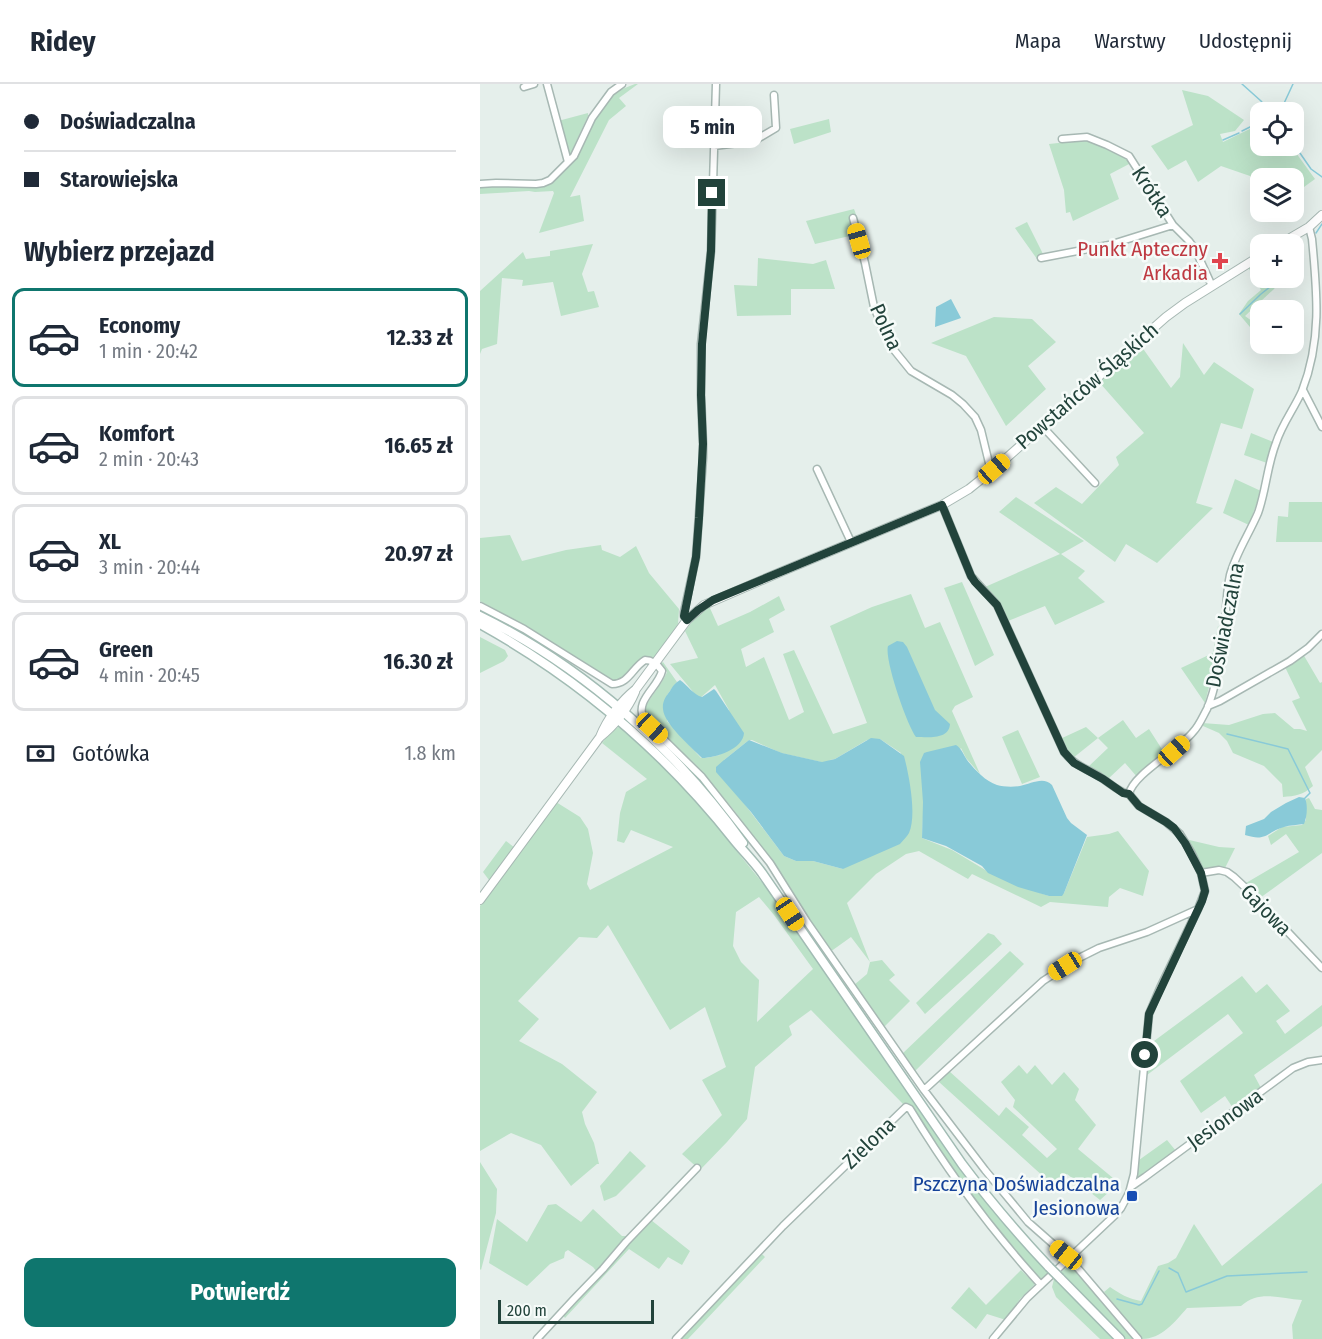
<!DOCTYPE html>
<html lang="pl">
<meta charset="utf-8">
<style>
body{margin:0;font-family:"Fira Sans Condensed",sans-serif;background:#f2f2f3;color:#1f2937;height:100vh;display:flex;flex-direction:column;font-size:22px;white-space:nowrap}
*{box-sizing:border-box;margin:0}
p{font-size:20px;color:#747a83}
.icon{flex:none;width:33px;height:33px;fill:none;stroke:currentColor;stroke-width:2;stroke-linecap:round;stroke-linejoin:round}
.map{position:relative;flex:1;overflow:hidden}
.details{display:flex;flex-direction:column;background:#fff;width:480px}
.details>*{flex:none}
.top-card{display:grid;align-content:center;height:132px;padding:0 24px;background:#fff}
.buttons{position:absolute;left:770px;top:18px;display:grid;gap:12px}
.buttons a{display:grid;place-items:center;width:54px;height:54px;border-radius:12px;background:#fff;box-shadow:0 6px 24px #0002;font-size:30px}
.scale{position:absolute;left:18px;bottom:15px;width:156px;box-sizing:border-box;padding-left:6px;border:3px solid #22433b;border-top:0;font-size:16px;line-height:21px;white-space:nowrap;color:#22433b;-webkit-text-stroke:4px #f6fbf9;paint-order:stroke}
.end{position:absolute;width:27px;height:27px;margin:-14px;border:8px solid #22433b;background:#fff;box-shadow:0 0 0 3px #fff}
.from{border-radius:50%}
.bubble{position:absolute;height:42px;border-radius:12px;background:#fff;box-shadow:0 6px 24px #0002;font-size:20px;font-weight:700;line-height:42px;text-align:center}
.car{position:absolute;width:18px;height:36px;margin:-18px -9px;border-radius:8px;box-shadow:0 0 4px 2px #0007;background:linear-gradient(#f5c518 24%,#345 0 40%,#f5c518 0 76%,#345 0 86%,#f5c518 0)}
.top-card b{display:flex;align-items:center;gap:21px;height:57px;font-size:22px}
.top-card b+b{border-top:2px solid #e0e1e3}
.top-card i{width:15px;height:15px;background:#1f2937}
ul{padding:0;list-style:none}
li{display:flex;align-items:center;gap:18px;height:99px;margin:0 12px 9px;padding:0 12px;border:3px solid #e0e1e3;border-radius:12px}
li div{flex:1}
li b{display:block;font-size:22px}
li em{font-style:normal;font-weight:700}
li.active{border-color:#0f766e}
li>.icon{width:54px;height:54px;stroke-width:1.5}
h2{padding:0 24px;font-size:27px;line-height:72px}
.pay{display:flex;align-items:center;gap:15px;height:66px;padding:0 24px;font-size:22px}
.pay p{margin-inline-start:auto}
.button{display:flex;gap:12px;margin-top:auto;padding:12px 24px}
.button a{flex:1;height:69px;border-radius:12px;background:#0f766e;color:#fff;font-size:24px;font-weight:700;line-height:69px;text-align:center}
header{display:flex;align-items:center;gap:36px;box-sizing:border-box;height:84px;padding:0 30px;background:#fff;border-bottom:2px solid #e0e1e3}
header strong{font-size:28px}
nav{display:flex;gap:33px;margin-inline-start:auto;font-size:21px}
main{display:flex;flex:1;min-height:0}
.map>svg:first-child{display:block}
</style>
<header>
<strong>Ridey</strong>
<nav><a>Mapa</a><a>Warstwy</a><a>Udostępnij</a></nav>
</header>
<main>
<section class="details">
<div class="top-card">
<b><i class="from"></i>Doświadczalna</b>
<b><i></i>Starowiejska</b>
</div>
<h2>Wybierz przejazd</h2>
<ul>
<li class="active"><svg class="icon" aria-label="car" viewBox="0 0 24 24"><path d="M5 17H2v-5l4-1 3-4h7l3 4 3 1v5h-3M9 17h6M6 11h13"/><circle cx="7" cy="17" r="2"/><circle cx="17" cy="17" r="2"/></svg><div><b>Economy</b><p>1 min · 20:42</p></div><em>12.33 zł</em></li>
<li><svg class="icon" aria-label="car" viewBox="0 0 24 24"><path d="M5 17H2v-5l4-1 3-4h7l3 4 3 1v5h-3M9 17h6M6 11h13"/><circle cx="7" cy="17" r="2"/><circle cx="17" cy="17" r="2"/></svg><div><b>Komfort</b><p>2 min · 20:43</p></div><em>16.65 zł</em></li>
<li><svg class="icon" aria-label="car" viewBox="0 0 24 24"><path d="M5 17H2v-5l4-1 3-4h7l3 4 3 1v5h-3M9 17h6M6 11h13"/><circle cx="7" cy="17" r="2"/><circle cx="17" cy="17" r="2"/></svg><div><b>XL</b><p>3 min · 20:44</p></div><em>20.97 zł</em></li>
<li><svg class="icon" aria-label="car" viewBox="0 0 24 24"><path d="M5 17H2v-5l4-1 3-4h7l3 4 3 1v5h-3M9 17h6M6 11h13"/><circle cx="7" cy="17" r="2"/><circle cx="17" cy="17" r="2"/></svg><div><b>Green</b><p>4 min · 20:45</p></div><em>16.30 zł</em></li>
</ul>
<div class="pay"><svg class="icon" aria-label="cash" viewBox="0 0 24 24"><path d="M3 7h18v10H3z"/><circle cx="12" cy="12" r="2"/></svg>Gotówka<p>1.8 km</p></div>
<div class="button"><a>Potwierdź</a></div>
</section>
<div class="map">
<svg width="842" height="1255" viewBox="0 0 842 1255">
<rect width="100%" height="100%" fill="#e5efeb"/>
<!-- green -->
<path fill="#bce2c8" fill-rule="evenodd" d="M155 0H158L139 14 146 22 129 36 90 113 100 111 104 137 59 149 74 109 73 107 55 108 49 107 0 110V100L63 99 96 72 115 33 132 9Z
M702 6 728 12 764 36 755 47 740 50 743 58 780 40V62H811L835 95 813 111V94H780V102L770 92 741 82 718 98 706 76 688 86 671 62 713 41Z
M108 29V32L89 73 78 37Z
M349 35 351 48 314 60 310 45Z
M606 56 644 72 651 79 630 90 639 115 593 137 590 128 586 129 584 106 569 60Z
M374 125C378 135 379 141 374 151L335 160 326 137Z
M547 138 563 170 557 175 535 144Z
M113 160 102 190 108 208 114 207 119 223 81 232 73 198 42 202 43 196 22 194 17 260 2 265 0 270V207L43 168 46 175 70 172V167Z
M278 174 333 180 346 176 355 205H311V231L257 232 254 201 277 202Z
M780 175V194H794L798 199 794 205 765 232 780 243 775 249 759 230 768 217 781 206 768 183Z
M514 233 552 235 576 258 548 282 566 305 526 342 486 272 451 259Z
M659 259 691 304 700 293 703 259 724 291 734 278 774 305 762 345 741 339 716 419 733 424 677 479 646 460 635 478 554 419 576 403 602 420 639 381 636 373 664 349 619 298Z
M771 349 793 358 787 379 764 371Z
M755 395 781 407 769 441 743 429Z
M536 413 604 457 581 470 605 487 598 494 625 518 575 541 565 522 528 537 505 503 580 470 519 428Z
M809 418H842V458H796L798 432 808 433Z
M30 451 42 477 86 466 121 461 122 466 140 473 156 462 169 489 199 525 198 540 176 573 163 574 143 595 135 598 0 517V454Z
M482 498 514 571 495 582 464 504Z
M431 510 445 544 460 538 493 613 475 622 472 627 500 690 486 674 481 664 444 710 442 754 472 766 507 787 560 809 569 812 584 809 607 753 629 750 638 747 669 787 663 812 640 804 629 813 628 823 570 818 561 823 492 790 488 795 439 767 426 770 396 790 367 819 390 878 402 876 415 891 409 896 430 917 403 944 387 918 374 901 387 890 390 878 371 853 350 868 305 795 253 725 215 680 169 637 164 628C169 612 181 603 187 588L180 580 183 578 197 598 187 611V637L221 674H226L240 671 249 626 235 601 219 615 190 580 218 574 205 547 219 529 229 522 238 542 270 528 299 512 305 526 289 535 294 548 261 565 266 583 284 573 309 636 324 628 303 570 314 566 353 650 387 639 350 542 392 523ZM400 655 421 669 363 785 333 777H316L304 772 260 714 244 676 269 656H272L301 669 341 678 347 682 350 676 355 675 387 656Z
M738 542 741 547 736 575 725 619 701 584 733 569Z
M0 553 25 566 28 572 24 577 0 589Z
M823 570 840 599 842 598V666L825 683 833 702C823 711 815 712 803 713L802 700 784 682 753 669 747 657 739 649 723 642 722 639 749 641 783 630 795 629 814 645H820L827 647 812 617 820 614 805 583Z
M643 636 656 654 669 645 685 670 658 694 645 679 628 695 608 683 628 664 618 654 593 674 587 670 580 655 606 643 618 654Z
M138 643 146 646 190 687 236 739 254 764 290 808 432 1016 510 1124 569 1190 560 1196 501 1126 457 1067 436 1030 428 1019 423 1020 331 926 309 942 312 951 275 983 267 1035 247 1058 220 1086 202 1070 242 1031 222 996 246 983 225 923 190 946 128 841 117 854 99 853 38 917 59 935 39 957 82 980 117 1008 102 1028 105 1040 114 1059 119 1080H117L91 1102 61 1061 31 1049 0 1067V822L76 718 100 733 108 745 113 769 107 800 110 806 193 763 151 746 144 759 137 757 140 729 146 708 167 695 122 659 129 650ZM279 813 294 831 333 885 277 938 279 896 261 878 253 862 256 828Z
M538 646 560 693 542 700 522 653Z
M829 714 835 725 842 726V769L780 814 766 799 819 768 806 750 791 761 788 752 802 743 822 741 826 736V715Z
M705 755 739 763 755 764 745 784 725 786 720 781Z
M26 757 35 764 9 796 3 788Z
M508 849 514 851 522 860 445 930 436 919Z
M530 867 544 880 435 987 422 970Z
M762 892 776 909 787 900 810 927 796 937 805 950 842 921V942L774 991 781 1004 753 1024 745 1012 721 1029 700 997 763 949 748 930 667 991 670 960Z
M539 981 547 990 555 981 572 1001 584 988 599 1005 595 1016 616 1041 598 1065 639 1099 620 1116 587 1090 575 1103 459 998 469 987 519 1032 526 1023 549 1043 542 1051 567 1074 577 1065 533 1023 535 1016 521 998Z
M687 1056 696 1067 656 1096 659 1076Z
M150 1067 166 1082 136 1112 124 1117 120 1102Z
M0 1078 17 1105 16 1129 1 1186 0 1185Z
M842 1099V1255H813L812 1241 822 1216C800 1215 780 1205 761 1222L707 1224C695 1238 681 1255 662 1255L624 1208 630 1203C640 1210 649 1215 661 1217L678 1182 688 1179 696 1174 714 1140 742 1182Z
M76 1120 101 1138 113 1125 142 1152H148L117 1188 113 1183 88 1166 85 1168 84 1174 70 1180 47 1202 9 1179 17 1135 47 1158 68 1121Z
M171 1136 210 1167 202 1181 188 1173 179 1185 149 1165 85 1234 83 1231Z
M281 1169 285 1173 208 1255H200Z
M590 1181 655 1255H644L581 1188Z
M541 1186 555 1200 540 1215 526 1236 507 1230 496 1245 471 1224 489 1203 506 1221Z
M574 1195 634 1255H620L576 1213 572 1203Z"/>
<!-- water -->
<path fill="#89cad8" d="M471 215 481 234 455 243 456 223Z
M417 557 423 558 427 563 455 626 470 640C469 656 448 653 436 653 427 641 404 575 408 562Z
M200 596C207 601 214 611 222 613L234 605 236 607 264 649C263 665 236 674 222 674 211 663 184 640 183 625 182 618 186 612 190 607 193 602 195 599 200 596Z
M391 654 400 655 424 672C429 691 437 731 429 749 427 753 423 756 420 760L363 785 333 777H316L304 772 271 728 236 688V683L244 676 269 656 302 669 342 678 355 675Z
M476 661C482 665 483 670 487 676 494 685 505 697 517 701 523 703 534 703 540 702 551 700 563 692 572 701L587 734 591 739 607 751 584 809 582 812H569L538 803 508 789 502 782 466 762 442 754 443 718 440 678 444 669 447 668Z
M819 713 825 714C828 721 827 733 824 740 818 741 810 741 804 743 786 748 787 758 765 751L766 742 784 735 791 728 806 719Z"/>
<g fill="none" stroke-linecap="round" stroke-linejoin="round">
<!-- stream -->
<path stroke="#89cad8" stroke-width="1.5" d="M762 0 781 17 790 28
M800 28 813 0
M762 47 780 38
M743 56 759 49
M813 59 831 85 842 93
M836 149 842 140
M760 230 781 210 801 194
M747 650 808 665 830 709 825 714
M689 1184 698 1189 706 1208 747 1192 827 1188
M637 1215 659 1221 662 1220 679 1187"/>
<!-- minor casing -->
<g stroke="#a7b8b3" stroke-width="9">
<path id="minor" d="M67 0 88 78
M44 3 54 0
M582 55 607 53 627 61 649 72 693 141 709 157 715 165 732 202
M234 62 274 57 296 44 294 11
M0 100 16 99 56 100 63 99 70 96 94 72 112 34 131 8 142 0
M373 134 385 179 394 223 410 261 431 287 472 311 483 320 495 333 501 346 509 379 514 385
M561 174 629 161 693 141
M823 306 842 343
M562 342 615 399
M337 385 371 458
M462 421 491 492 517 521 584 668C594 681 607 685 620 693 630 699 638 708 649 710
M0 522 44 545 132 600C149 600 152 584 165 576 172 576 178 581 182 587 178 604 154 616 164 636L222 693 290 779 327 838 444 1006 505 1086 548 1138 590 1175 658 1255
M207 536 204 532V528L216 473 223 374V360L221 311V260L231 167 236 0
M728 622 740 617 810 577 828 564 842 550
M721 789 739 786 747 788 754 793 769 807 842 884
M444 1006 563 897 597 875 619 864 667 848 718 825
M652 1102 665 1093 813 984 828 978 842 976
M57 1255 94 1215 123 1185 146 1158 217 1084
M196 1255 303 1142 426 1023 430 1025C468 1088 511 1146 561 1201
M513 1255 547 1214 635 1131 641 1124 649 1109 654 1090 669 930 680 904 718 825 725 807 721 789 711 768 700 750 686 738 659 722 649 710C653 690 699 666 713 648 719 642 723 632 727 625 735 607 743 566 745 545 746 527 746 509 750 491 756 469 769 450 778 429 786 407 787 382 796 359 802 340 814 325 822 307 842 256 837 208 832 155L829 143"/>
</g>
<!-- tertiary casing -->
<g stroke="#a7b8b3" stroke-width="10">
<path id="tertiary" d="M800 160 829 143 842 131
M120 653C127 635 141 617 156 605L207 536 224 521 303 487 462 421 489 405 514 385 686 233 705 219 780 172
M0 816 120 653C134 642 148 625 155 608"/>
</g>
<!-- secondary casing -->
<g stroke="#a2bcb4" stroke-width="11">
<path id="secondary" d="M0 532C104 583 196 665 263 759
M0 540C101 596 184 667 255 757 264 768 274 778 282 789L482 1080C509 1116 538 1150 569 1183
M580 1194 640 1255"/>
</g>
<!-- minor -->
<use href="#minor" stroke="#fff" stroke-width="6"/>
<!-- tertiary -->
<use href="#tertiary" stroke="#fff" stroke-width="8"/>
<!-- secondary -->
<use href="#secondary" stroke="#fff" stroke-width="8"/>
<!-- secondary-bridge casing -->
<g stroke="#a2bcb4" stroke-width="11" stroke-linecap="butt">
<path id="secondary-bridge" d="M569 1183 580 1194"/>
</g>
<!-- secondary-bridge -->
<use href="#secondary-bridge" stroke="#fff" stroke-width="8"/>
</g>
<g fill="none" stroke-linecap="round" stroke-linejoin="round">
<!-- route -->
<path stroke="#22433b" stroke-width="8" d="M232 109 231 167 222 260 221 311 223 360 219 434 216 473 204 532 207 536 218 526 233 516 462 421 491 492 495 498 517 521 584 668 594 679 623 695 643 709 649 710 659 722 686 738 694 744 705 759 721 789 725 807 722 817 669 930 665 971"/>
</g>
<!-- markers -->
<path fill="#e0444e" stroke="#f6fbf9" stroke-width="2" d="M737 168h6v6h6v6h-6v6h-6v-6h-6v-6h6z"/>
<rect fill="#1a4fb4" stroke="#f6fbf9" stroke-width="2" x="646" y="1106" width="12" height="12" rx="3"/>
<g text-anchor="middle" stroke-width="5" stroke-linejoin="round" paint-order="stroke">
<!-- street labels -->
<g font-size="21" fill="#22433b" stroke="#f6fbf9">
<text transform="translate(672 108) rotate(57)" y="7">Krótka</text>
<text transform="translate(406 243) rotate(65)" y="7">Polna</text>
<text transform="translate(607 302) rotate(-41)" y="7">Powstańców Śląskich</text>
<text transform="translate(745 541) rotate(-79)" y="7">Doświadczalna</text>
<text transform="translate(786 826) rotate(46)" y="7">Gajowa</text>
<text transform="translate(745 1035) rotate(-36)" y="7">Jesionowa</text>
<text transform="translate(389 1059) rotate(-44)" y="7">Zielona</text>
</g>
<!-- health labels -->
<g font-size="21" fill="#be3a42" stroke="#f6fbf9" text-anchor="end">
<text x="728" y="172">Punkt Apteczny<tspan x="728" dy="24">Arkadia</tspan></text>
</g>
<!-- transit labels -->
<g font-size="21" fill="#164399" stroke="#f6fbf9" text-anchor="end">
<text x="640" y="1107">Pszczyna Doświadczalna<tspan x="640" dy="24">Jesionowa</tspan></text>
</g>
</g>
</svg>
<div class="buttons">
<a><svg class="icon" aria-label="locate" viewBox="0 0 24 24"><circle cx="12" cy="12" r="6"/><path d="M12 2v4M12 18v4M2 12h4M18 12h4"/></svg></a>
<a><svg class="icon" aria-label="layers" viewBox="0 0 24 24"><path d="M12 4l9 5-9 5-9-5zM3 14l9 5 9-5"/></svg></a>
<a>+</a>
<a>−</a>
</div>
<div class="scale">200 m</div>
<i class="end from" style="left:665px;top:971px"></i>
<i class="end" style="left:232px;top:109px"></i>
<div class="bubble" style="left:183px;top:22px;width:99px">5 min</div>
<i class="car" style="left:379px;top:157px;rotate:344deg"></i>
<i class="car" style="left:514px;top:385px;rotate:49deg"></i>
<i class="car" style="left:172px;top:644px;rotate:133deg"></i>
<i class="car" style="left:694px;top:667px;rotate:48deg"></i>
<i class="car" style="left:310px;top:830px;rotate:146deg"></i>
<i class="car" style="left:585px;top:882px;rotate:238deg"></i>
<i class="car" style="left:586px;top:1171px;rotate:309deg"></i>
</div>
</main>
